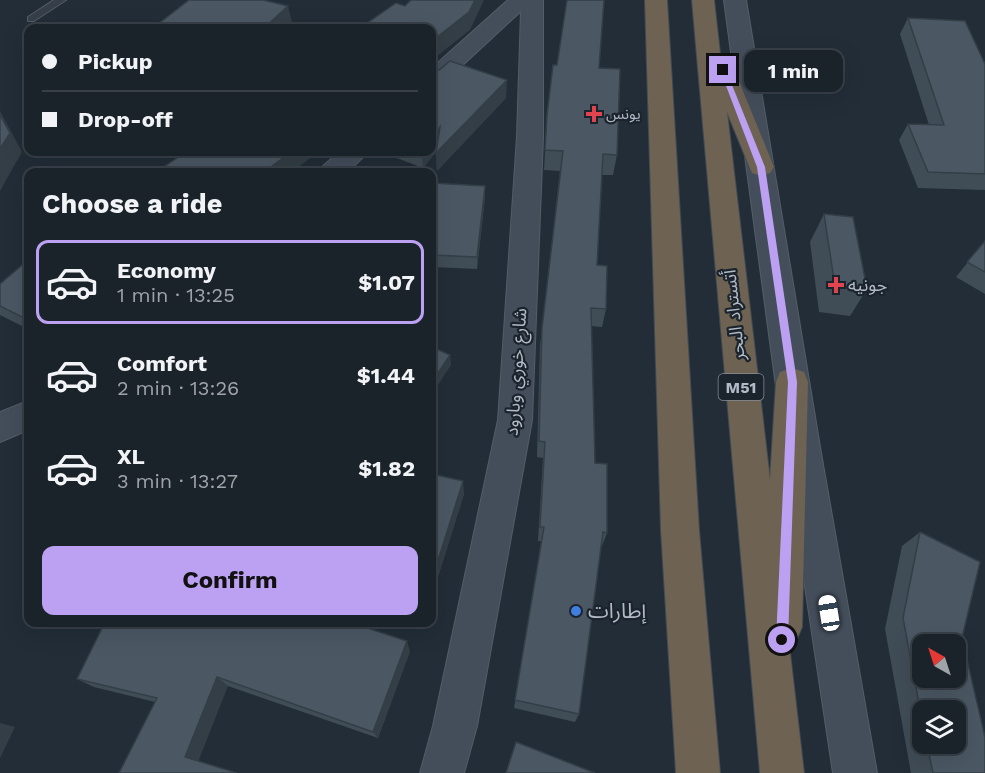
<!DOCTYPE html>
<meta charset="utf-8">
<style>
body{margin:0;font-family:"Work Sans","Noto Sans Arabic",sans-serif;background:#232a32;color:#f1f3f6;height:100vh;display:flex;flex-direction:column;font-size:22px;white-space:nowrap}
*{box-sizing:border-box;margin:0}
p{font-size:20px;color:#9fa4a8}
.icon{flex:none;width:33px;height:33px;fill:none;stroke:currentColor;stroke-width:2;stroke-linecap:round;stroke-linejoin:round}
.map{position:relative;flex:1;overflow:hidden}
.sheet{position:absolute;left:24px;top:168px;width:412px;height:459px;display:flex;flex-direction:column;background:#1a222a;border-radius:12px;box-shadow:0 6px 24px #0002,0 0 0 2px #383f47}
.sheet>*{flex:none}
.hud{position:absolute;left:24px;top:24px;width:412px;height:132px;border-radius:12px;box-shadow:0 6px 24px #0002,0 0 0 2px #383f47;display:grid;align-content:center;height:132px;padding:0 18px;background:#1a222a}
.needle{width:39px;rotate:321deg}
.fabs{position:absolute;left:912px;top:634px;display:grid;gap:12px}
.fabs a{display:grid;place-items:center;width:54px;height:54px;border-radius:12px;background:#1a222a;box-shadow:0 6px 24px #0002,0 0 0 2px #383f47;font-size:30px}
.end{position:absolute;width:27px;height:27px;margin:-14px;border:8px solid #bca0f2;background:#111;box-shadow:0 0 0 3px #111}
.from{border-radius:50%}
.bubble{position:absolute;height:42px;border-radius:12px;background:#1a222a;box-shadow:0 6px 24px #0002,0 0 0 2px #383f47;font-size:20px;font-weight:700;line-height:42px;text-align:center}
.car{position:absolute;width:18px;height:36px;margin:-18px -9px;border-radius:8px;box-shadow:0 0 4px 2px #0007;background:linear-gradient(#fff 24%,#345 0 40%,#fff 0 76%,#345 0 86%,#fff 0)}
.hud b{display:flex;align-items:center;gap:21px;height:57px;font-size:22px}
.hud b+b{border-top:2px solid #383f47}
.hud i{width:15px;height:15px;background:#f1f3f6}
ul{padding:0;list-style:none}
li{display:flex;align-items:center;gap:18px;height:84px;margin:0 12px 9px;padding:0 6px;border:3px solid transparent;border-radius:12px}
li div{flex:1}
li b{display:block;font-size:22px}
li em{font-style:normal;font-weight:700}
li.current{border-color:#bca0f2}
li>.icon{width:54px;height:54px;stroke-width:1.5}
h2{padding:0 18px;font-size:27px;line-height:72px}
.button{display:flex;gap:12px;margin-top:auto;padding:12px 18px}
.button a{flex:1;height:69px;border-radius:12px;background:#bca0f2;color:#111;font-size:24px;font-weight:700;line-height:69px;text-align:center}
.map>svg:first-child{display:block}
</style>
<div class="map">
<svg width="985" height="773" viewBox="0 0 985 773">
<rect width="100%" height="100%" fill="#222d38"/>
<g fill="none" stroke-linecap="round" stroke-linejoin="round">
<!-- lane casing -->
<g stroke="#545d66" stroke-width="2">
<path id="lane" d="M54 0H66L34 21H28V17Z"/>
</g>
<!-- secondary casing -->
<g stroke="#545d66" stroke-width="2">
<path id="secondary" d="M508 0H543V137L532 420 477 726 464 773H420L433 726 498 420 517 137 521 11 440 86 432 88V68Z
M724 0H746L821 453 877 773H833L785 453Z
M339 152H368L348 172H319L323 166Z
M28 401V430L0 442V412Z"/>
</g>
<!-- highway casing -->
<g stroke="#414a53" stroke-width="2">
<path id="highway" d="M645 0H667L699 530 720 773H676L661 530Z
M692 0H714L721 62 730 64 734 69 774 167 770 173 761 176 752 173 727 112 770 480 776 382 780 372 792 368 804 372 808 382 802 627 796 641 789 644 804 773H760Z"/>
</g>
<!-- lane -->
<use href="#lane" fill="#363f49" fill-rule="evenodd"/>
<!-- secondary -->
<use href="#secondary" fill="#444e5b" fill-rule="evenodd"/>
<!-- highway -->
<use href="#highway" fill="#6e6253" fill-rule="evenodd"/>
</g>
<!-- wall -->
<path fill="#404c56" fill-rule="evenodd" d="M908 18 985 64V190L918 188 899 140 908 124 929 125 900 34Z
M599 68 617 155 613 175H602L597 265 606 309 602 327 591 326 595 463 607 533 602 546H601L579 714 575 722 514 708 542 541H538L543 458 537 457 540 346 560 171 544 170 547 115Z
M506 98 437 171 436 152 423 168 381 152H432Z
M432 186H485V197L477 269 432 267Z
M824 214 867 289 850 316 819 312 810 242Z
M985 241V294L956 277Z
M28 260V329L0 315V284Z
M432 474 464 494 437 580 432 579Z
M920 532 962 638 985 773H911L885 629 902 546ZM922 711 956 744H922Z
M410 651 378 738 228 686 119 773 155 702 94 687 77 679Z"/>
<!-- shaded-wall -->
<path fill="#343e46" d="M475 0H484L470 30 432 60V41Z
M288 6 292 22 285 28H264Z
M507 80 506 98 437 171 436 153Z
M0 111 22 152 0 191Z
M440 127 441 145 423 168 422 152H432V137Z
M291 152H318L292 172H264Z
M485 186V197L477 269V257Z
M450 355 451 365 432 394V382Z
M463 481 464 494 437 580 435 570Z
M407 641 410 651 378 738 373 732Z
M217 677 228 686 198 762 185 757Z
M0 723 15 727 0 758Z"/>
<!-- building -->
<path fill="#4b5864" stroke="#343e46" stroke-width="1.5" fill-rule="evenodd" d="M189 0H263L288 6 264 28H153Z
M411 0H475L469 12 432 41V28H360L396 3 405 6Z
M567 0H604L599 68 620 69 617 155 603 154 597 265 607 266 606 309 591 308 595 463 607 464V533L603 532 579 714 515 700 544 527H540L545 442 539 441 542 328 563 151 545 150 547 115 553 65H557Z
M908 18 965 21 985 64V174L928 172 908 124 944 125Z
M111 24 127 28H104Z
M450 61 507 80 436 153 440 127 432 137V71L439 70Z
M0 115 10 133 0 149Z
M186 152H291L264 172H156Z
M432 183 485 186 477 257 432 255Z
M824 214 853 217 867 289 835 286Z
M985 241V272L967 262Z
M28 260V320L0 306V284Z
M432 347 450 355 432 382Z
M432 474 463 481 435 570 432 569Z
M920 532 980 562 962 638 985 737V773H933L927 744H956V711H922V719L903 618ZM922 645H956V678H922Z
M105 622H349L407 641 373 732 217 677 185 757 237 773H119L157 698 77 679Z
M516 742 595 773H506Z"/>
<!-- route -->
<path fill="#bca0f2" d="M723 68 726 70 765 167 797 382 788 640 782 646 776 640 788 382 757 167 720 70Z"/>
<!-- markers -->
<g fill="#e0444e" stroke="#1b242d" stroke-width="2">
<path d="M591 105h6v6h6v6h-6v6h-6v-6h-6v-6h6z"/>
<path d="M833 276h6v6h6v6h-6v6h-6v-6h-6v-6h6z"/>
</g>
<circle fill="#3f7fe0" stroke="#1b242d" stroke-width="2" cx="576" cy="611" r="6"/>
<g text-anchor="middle" stroke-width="4.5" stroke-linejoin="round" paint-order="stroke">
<!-- far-poi labels -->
<g font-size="15" fill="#b1bac5" stroke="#1b242d" text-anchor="start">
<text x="606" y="119">يونس</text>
</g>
<!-- shield labels -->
<rect fill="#1b242d" stroke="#848d97" stroke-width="1.5" x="718.5" y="374" width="45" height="26" rx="4.5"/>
<g font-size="16" font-weight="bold" fill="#b1bac5">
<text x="741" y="393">M51</text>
</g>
<!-- poi labels -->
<g font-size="18" fill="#b1bac5" stroke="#1b242d" text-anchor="start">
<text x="848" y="291">جونيه</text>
</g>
<!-- street labels -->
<g font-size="18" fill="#b1bac5" stroke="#1b242d">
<text transform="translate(734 315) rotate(-96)" y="6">أتستراد البحر</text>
<text transform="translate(516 372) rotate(-86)" y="6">شارع خوري وبارود</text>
</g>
<!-- near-poi labels -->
<g font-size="21" fill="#b1bac5" stroke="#1b242d" text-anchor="start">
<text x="588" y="618">إطارات</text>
</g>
</g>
</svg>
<div class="fabs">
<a><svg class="needle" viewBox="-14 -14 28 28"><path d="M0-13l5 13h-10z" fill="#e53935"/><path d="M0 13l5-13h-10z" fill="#9fa4a8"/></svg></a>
<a><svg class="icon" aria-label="layers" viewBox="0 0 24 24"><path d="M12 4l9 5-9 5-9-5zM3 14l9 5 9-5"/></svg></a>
</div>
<i class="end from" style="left:782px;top:640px"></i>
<i class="end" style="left:723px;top:70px"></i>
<div class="bubble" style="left:744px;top:50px;width:99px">1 min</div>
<i class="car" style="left:829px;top:613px;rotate:351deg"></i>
<div class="hud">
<b><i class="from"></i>Pickup</b>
<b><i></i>Drop-off</b>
</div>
<section class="sheet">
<h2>Choose a ride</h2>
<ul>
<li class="current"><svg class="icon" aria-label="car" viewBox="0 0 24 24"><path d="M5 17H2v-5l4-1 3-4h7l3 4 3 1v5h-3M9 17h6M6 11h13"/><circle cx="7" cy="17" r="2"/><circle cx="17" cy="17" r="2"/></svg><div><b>Economy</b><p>1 min · 13:25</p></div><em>$1.07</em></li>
<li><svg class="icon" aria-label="car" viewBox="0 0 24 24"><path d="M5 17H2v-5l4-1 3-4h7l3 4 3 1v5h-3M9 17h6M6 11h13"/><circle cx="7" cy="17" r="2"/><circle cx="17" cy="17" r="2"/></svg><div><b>Comfort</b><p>2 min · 13:26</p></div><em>$1.44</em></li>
<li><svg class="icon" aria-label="car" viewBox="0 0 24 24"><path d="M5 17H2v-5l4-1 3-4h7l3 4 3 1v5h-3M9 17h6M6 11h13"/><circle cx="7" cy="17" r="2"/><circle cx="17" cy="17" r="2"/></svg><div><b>XL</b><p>3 min · 13:27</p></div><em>$1.82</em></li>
</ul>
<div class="button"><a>Confirm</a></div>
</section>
</div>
